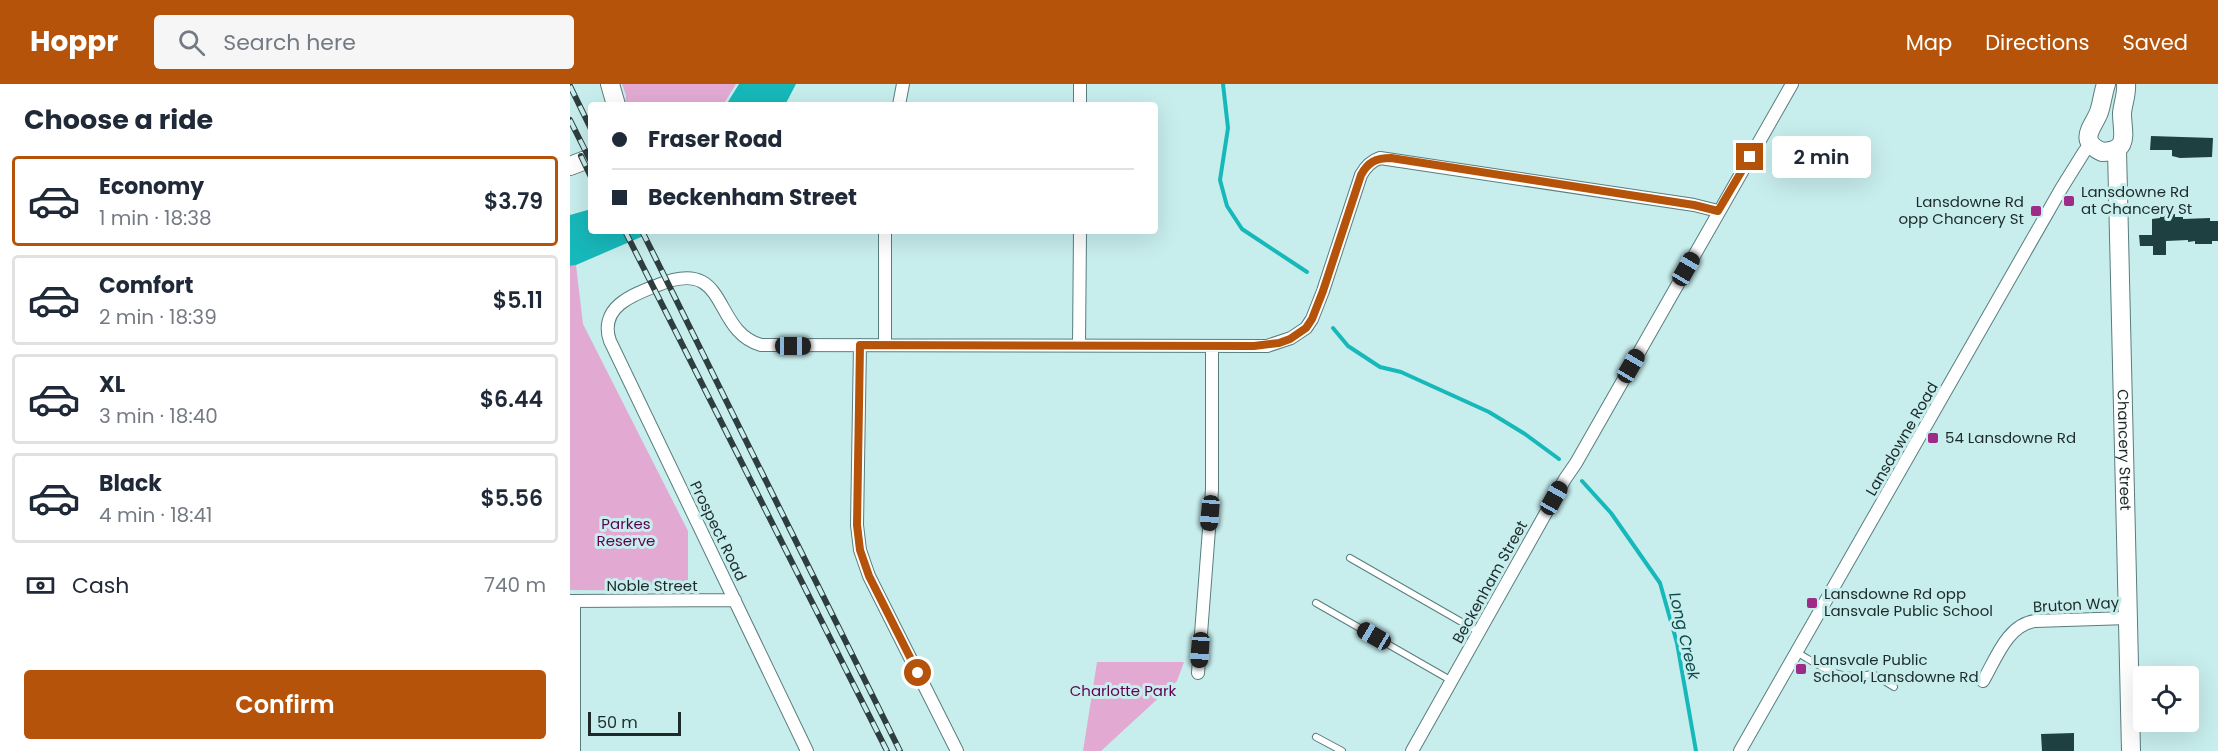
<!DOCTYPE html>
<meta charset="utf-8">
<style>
body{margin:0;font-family:Poppins,sans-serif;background:#f6f6f7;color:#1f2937;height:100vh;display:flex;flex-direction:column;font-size:22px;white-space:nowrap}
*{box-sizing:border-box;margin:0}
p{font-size:20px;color:#747a83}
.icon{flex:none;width:33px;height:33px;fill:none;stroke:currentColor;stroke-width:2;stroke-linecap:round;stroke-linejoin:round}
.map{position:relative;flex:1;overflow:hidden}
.drawer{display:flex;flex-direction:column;background:#fff;width:570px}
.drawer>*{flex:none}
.banner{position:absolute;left:18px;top:18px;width:570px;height:132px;border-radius:6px;box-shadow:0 6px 24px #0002;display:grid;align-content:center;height:132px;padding:0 24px;background:#fff}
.buttons{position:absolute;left:1563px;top:582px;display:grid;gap:12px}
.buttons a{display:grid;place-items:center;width:66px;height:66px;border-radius:6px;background:#fff;box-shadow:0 6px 24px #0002;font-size:30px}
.scale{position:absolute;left:18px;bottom:15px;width:93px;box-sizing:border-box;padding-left:6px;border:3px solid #1c2a2a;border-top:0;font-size:16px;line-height:21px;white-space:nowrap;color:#1c2a2a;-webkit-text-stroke:4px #c7eded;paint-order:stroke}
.end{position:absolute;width:27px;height:27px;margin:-14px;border:8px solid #b45309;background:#fff;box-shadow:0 0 0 3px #fff}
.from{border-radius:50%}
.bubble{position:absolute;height:42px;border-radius:6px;background:#fff;box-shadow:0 6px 24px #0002;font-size:20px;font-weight:600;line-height:42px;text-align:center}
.car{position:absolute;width:18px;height:36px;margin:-18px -9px;border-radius:8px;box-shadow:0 0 4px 2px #0007;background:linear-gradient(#222 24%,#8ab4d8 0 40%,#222 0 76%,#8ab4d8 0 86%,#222 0)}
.banner b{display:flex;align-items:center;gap:21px;height:57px;font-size:22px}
.banner b+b{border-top:2px solid #e0e1e3}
.banner i{width:15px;height:15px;background:#1f2937}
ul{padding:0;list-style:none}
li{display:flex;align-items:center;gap:18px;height:90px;margin:0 12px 9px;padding:0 12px;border:3px solid #e0e1e3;border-radius:6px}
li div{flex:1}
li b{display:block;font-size:22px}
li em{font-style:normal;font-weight:600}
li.selected{border-color:#b45309}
li>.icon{width:54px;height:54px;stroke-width:1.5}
h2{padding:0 24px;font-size:27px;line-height:72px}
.pay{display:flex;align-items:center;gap:15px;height:66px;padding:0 24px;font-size:22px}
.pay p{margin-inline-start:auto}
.action{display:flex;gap:12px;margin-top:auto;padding:12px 24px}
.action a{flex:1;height:69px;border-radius:6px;background:#b45309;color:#fff;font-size:24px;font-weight:600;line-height:69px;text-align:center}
header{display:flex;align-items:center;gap:36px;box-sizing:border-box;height:84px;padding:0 30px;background:#b45309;color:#fff}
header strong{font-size:28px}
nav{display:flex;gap:33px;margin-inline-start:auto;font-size:21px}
.search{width:420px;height:54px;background:#f6f6f7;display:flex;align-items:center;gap:15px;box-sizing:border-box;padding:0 21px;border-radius:6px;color:#747a83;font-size:22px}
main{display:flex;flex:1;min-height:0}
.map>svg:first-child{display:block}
</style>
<header>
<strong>Hoppr</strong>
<div class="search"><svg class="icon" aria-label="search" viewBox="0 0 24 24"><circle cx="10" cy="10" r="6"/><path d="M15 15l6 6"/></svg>Search here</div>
<nav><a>Map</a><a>Directions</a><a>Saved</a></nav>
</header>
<main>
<section class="drawer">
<h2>Choose a ride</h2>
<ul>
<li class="selected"><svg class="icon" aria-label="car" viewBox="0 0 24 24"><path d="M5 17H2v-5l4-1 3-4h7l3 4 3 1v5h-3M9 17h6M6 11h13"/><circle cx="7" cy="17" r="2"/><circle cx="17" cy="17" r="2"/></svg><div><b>Economy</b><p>1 min · 18:38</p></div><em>$3.79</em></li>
<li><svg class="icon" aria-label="car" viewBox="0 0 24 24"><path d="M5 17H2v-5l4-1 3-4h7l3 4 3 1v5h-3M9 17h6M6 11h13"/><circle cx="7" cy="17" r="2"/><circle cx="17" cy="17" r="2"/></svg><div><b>Comfort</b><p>2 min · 18:39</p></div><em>$5.11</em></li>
<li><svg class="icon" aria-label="car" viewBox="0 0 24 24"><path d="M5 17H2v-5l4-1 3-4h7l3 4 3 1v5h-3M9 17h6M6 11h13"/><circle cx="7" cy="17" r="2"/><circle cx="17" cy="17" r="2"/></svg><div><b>XL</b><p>3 min · 18:40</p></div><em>$6.44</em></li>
<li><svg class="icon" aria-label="car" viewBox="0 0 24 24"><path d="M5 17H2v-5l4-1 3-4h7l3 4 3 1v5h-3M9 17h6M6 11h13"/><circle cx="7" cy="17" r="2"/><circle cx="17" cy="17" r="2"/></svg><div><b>Black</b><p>4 min · 18:41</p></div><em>$5.56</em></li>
</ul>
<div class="pay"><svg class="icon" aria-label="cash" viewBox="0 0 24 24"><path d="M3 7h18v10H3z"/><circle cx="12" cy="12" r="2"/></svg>Cash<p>740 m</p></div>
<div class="action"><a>Confirm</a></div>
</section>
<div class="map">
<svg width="1648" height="667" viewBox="0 0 1648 667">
<rect width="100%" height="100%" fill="#c7eded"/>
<!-- green -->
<path fill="#e2aad3" d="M52 0H166L153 21H55L56 11Z
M6 181 13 240 118 447V507L0 506V182Z
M527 578H614L607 597 531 667H513Z"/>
<!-- water -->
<path fill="#17b8ba" d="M169 0H226L215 21H156Z
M21 125V147H85L6 181 0 182V131Z"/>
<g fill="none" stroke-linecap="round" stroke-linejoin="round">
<!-- stream -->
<path stroke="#17b8ba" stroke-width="4" d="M653 0 658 44 650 96 657 122 672 145 737 188
M763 244 778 262 810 283 831 288 919 328 955 350 989 375
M1012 397 1041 429 1090 499 1107 559 1126 667"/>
</g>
<!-- building -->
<path fill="#1e4040" d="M1581 52 1643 54 1642 73 1610 74 1602 72V66H1580Z
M1605 130V133H1613V135L1640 134V137H1648V157H1642V160H1625V157L1618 158V156L1596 157V171H1583V162H1570L1569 151H1582V135L1590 134V131Z
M1504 649V667H1472L1471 650Z"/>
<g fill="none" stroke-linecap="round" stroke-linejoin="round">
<!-- lane casing -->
<g stroke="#5a7d7d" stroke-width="8">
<path id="lane" d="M780 474 909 548
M746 519 882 597
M1228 569C1257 586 1268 597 1303 590L1324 603
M746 653 772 667"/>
</g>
<!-- street casing -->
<g stroke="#5a7d7d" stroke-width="14">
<path id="street" d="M329 21 333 0
M510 21V0
M315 147V261
M290 261 287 441 290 466 299 492 387 667
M509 261 510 147
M0 517 165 516
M4 517V667
M628 589 642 406V262
M1413 597C1426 575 1437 541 1465 537L1558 534
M237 667 40 257C35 243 38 230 50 220 61 211 75 206 88 201 160 171 141 247 191 261L697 262 721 254 736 244 742 235 753 207 791 91C796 82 801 77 810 74L1124 121 1148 127
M842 667 995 395 1006 379 1222 0
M1170 667 1491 105 1514 68 1521 59"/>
</g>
<!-- secondary casing -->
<g stroke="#5a7d7d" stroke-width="20">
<g id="secondary">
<path d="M40 0 46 21"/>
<path d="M1536 0C1533 9 1532 19 1529 28 1523 44 1507 56 1532 68 1561 67 1552 49 1552 29 1553 19 1557 10 1556 0"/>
<path id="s1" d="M1547 66 1561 667"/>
<path d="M0 82 21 74"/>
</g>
</g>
<!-- lane -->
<use href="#lane" stroke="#fff" stroke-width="6"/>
<!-- street -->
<use href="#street" stroke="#fff" stroke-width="12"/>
<!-- secondary -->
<use href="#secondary" stroke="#fff" stroke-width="18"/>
<!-- rail casing -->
<g stroke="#2e3e3e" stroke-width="6">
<path id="rail" d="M0 2 21 45
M0 36 21 78
M11 72 21 93
M55 147 317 667
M72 147 330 667"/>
</g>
<!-- rail -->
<use href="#rail" stroke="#c7eded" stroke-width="4" stroke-dasharray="11" stroke-linecap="butt"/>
</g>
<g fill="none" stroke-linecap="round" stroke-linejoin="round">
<!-- route -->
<path stroke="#b45309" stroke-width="8" d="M348 589 299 492 290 466 287 441 290 261 684 262 709 259 720 255 736 244 742 235 753 207 791 91C798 78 806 74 821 74L1124 121 1148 127 1180 73"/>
</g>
<!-- markers -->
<g fill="#9e2b88" stroke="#c7eded" stroke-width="2">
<rect x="1493" y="111" width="12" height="12" rx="3"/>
<rect x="1460" y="121" width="12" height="12" rx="3"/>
<rect x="1357" y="348" width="12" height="12" rx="3"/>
<rect x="1236" y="513" width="12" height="12" rx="3"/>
<rect x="1225" y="579" width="12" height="12" rx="3"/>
</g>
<g text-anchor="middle" stroke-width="6" stroke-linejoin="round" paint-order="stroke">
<!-- poi labels -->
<g font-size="15" fill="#1c2a2a" stroke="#c7eded" text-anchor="start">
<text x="1511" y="113">Lansdowne Rd<tspan x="1511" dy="17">at Chancery St</tspan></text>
<text x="1454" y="123" text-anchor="end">Lansdowne Rd<tspan x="1454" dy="17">opp Chancery St</tspan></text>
<text x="1375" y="359">54 Lansdowne Rd</text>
<text x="1254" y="515">Lansdowne Rd opp<tspan x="1254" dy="17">Lansvale Public School</tspan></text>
<text x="1243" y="581">Lansvale Public<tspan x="1243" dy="17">School, Lansdowne Rd</tspan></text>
</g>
<!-- street labels -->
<g font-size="15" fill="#1c2a2a" stroke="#c7eded">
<text transform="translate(1332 355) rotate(-60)" y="5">Lansdowne Road</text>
<text dy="5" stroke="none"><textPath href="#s1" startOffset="300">Chancery Street</textPath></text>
<text transform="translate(148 447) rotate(64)" y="5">Prospect Road</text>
<text transform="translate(920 498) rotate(-61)" y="5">Beckenham Street</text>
<text x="82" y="507">Noble Street</text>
<text transform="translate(1506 521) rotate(-3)" y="5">Bruton Way</text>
</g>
<!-- park labels -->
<g font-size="15" fill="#610052" stroke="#c7eded">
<text x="56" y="445">Parkes<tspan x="56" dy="17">Reserve</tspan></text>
<text x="553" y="612">Charlotte Park</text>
</g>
<!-- water labels -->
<g font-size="16" font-style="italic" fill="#0c4b4c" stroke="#c7eded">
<text transform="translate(1115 552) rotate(77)" y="6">Long Creek</text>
</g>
</g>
</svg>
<div class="buttons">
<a><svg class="icon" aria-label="locate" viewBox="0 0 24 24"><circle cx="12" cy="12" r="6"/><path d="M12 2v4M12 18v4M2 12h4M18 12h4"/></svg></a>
</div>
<div class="scale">50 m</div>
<i class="end from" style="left:348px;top:589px"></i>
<i class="end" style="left:1180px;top:73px"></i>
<div class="bubble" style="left:1202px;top:52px;width:99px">2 min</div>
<i class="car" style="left:1116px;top:185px;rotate:30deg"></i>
<i class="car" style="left:223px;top:262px;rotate:90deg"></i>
<i class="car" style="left:1061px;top:282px;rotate:30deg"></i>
<i class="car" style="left:984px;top:414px;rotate:29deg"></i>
<i class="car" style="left:640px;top:429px;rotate:185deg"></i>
<i class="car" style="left:804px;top:552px;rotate:300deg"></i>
<i class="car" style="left:630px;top:566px;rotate:184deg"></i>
<div class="banner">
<b><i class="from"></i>Fraser Road</b>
<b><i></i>Beckenham Street</b>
</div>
</div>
</main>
